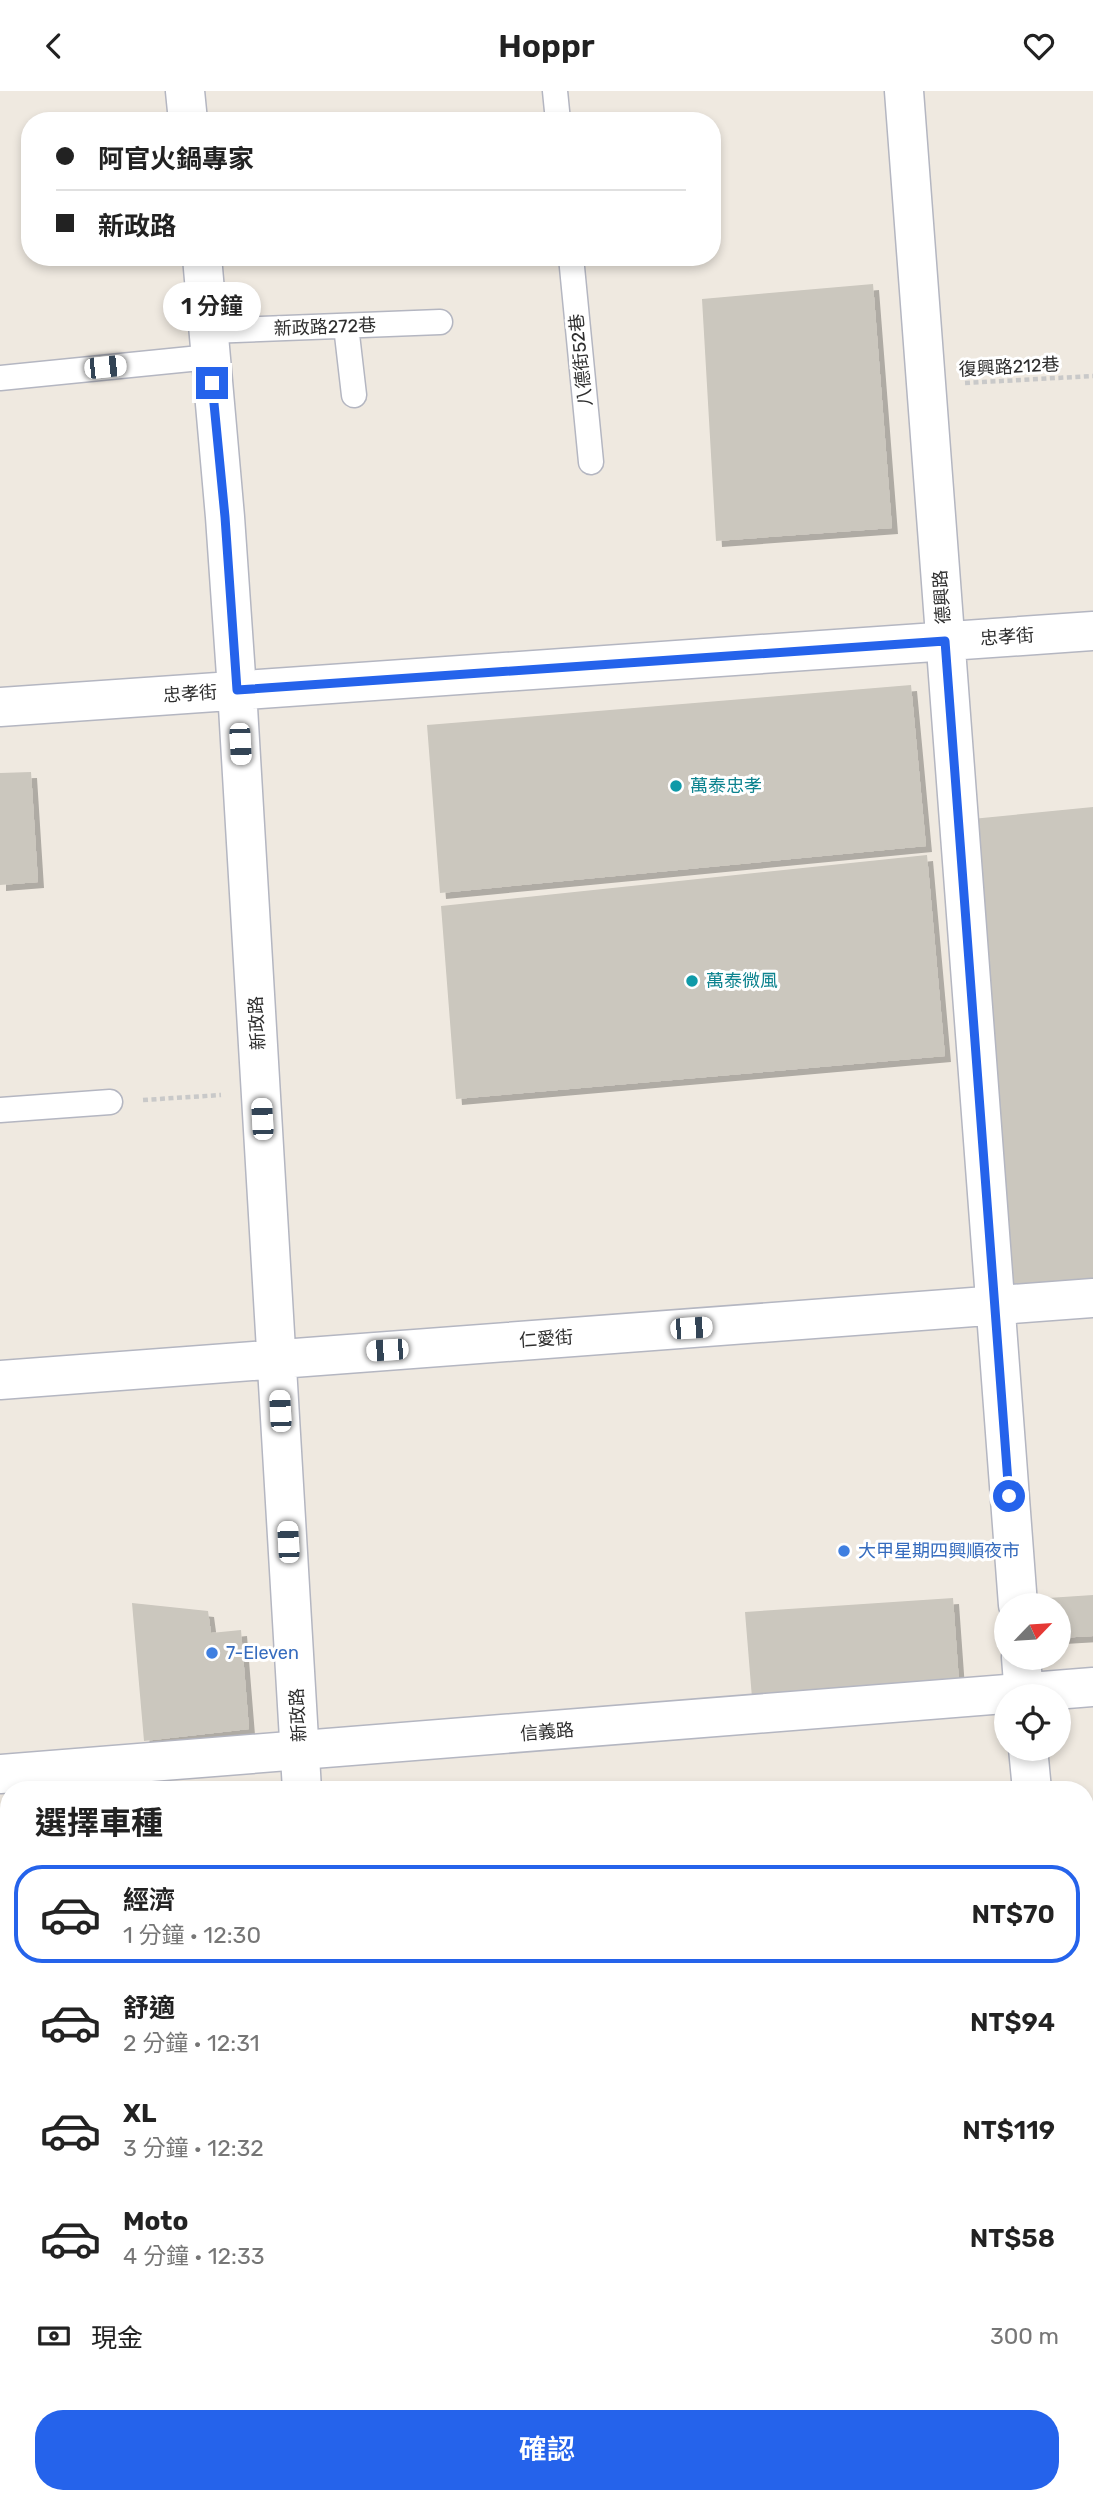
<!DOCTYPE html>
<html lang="zh-TW">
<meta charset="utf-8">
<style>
body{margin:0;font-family:Rubik,"Noto Sans TC",sans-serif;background:#f2f2f2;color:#222;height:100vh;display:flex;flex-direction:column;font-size:26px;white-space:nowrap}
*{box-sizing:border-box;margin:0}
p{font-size:23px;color:#767676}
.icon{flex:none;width:38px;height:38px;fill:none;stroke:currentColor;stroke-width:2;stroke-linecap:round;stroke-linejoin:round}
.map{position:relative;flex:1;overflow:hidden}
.details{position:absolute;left:0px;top:1690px;width:1094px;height:723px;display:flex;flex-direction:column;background:#fff;border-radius:28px 28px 0 0;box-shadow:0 4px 10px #0003}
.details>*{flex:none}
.top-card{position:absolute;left:21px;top:21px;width:700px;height:154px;border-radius:28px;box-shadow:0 4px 10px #0003;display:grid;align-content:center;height:154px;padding:0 35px;background:#fff}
.needle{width:46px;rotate:65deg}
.fabs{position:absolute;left:994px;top:1502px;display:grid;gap:14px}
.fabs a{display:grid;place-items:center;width:77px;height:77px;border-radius:50%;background:#fff;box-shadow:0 4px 10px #0003;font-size:35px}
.end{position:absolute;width:32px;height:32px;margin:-16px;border:9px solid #2563eb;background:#fff;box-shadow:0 0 0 4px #fff}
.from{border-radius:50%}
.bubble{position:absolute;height:49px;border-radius:24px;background:#fff;box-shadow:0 4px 10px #0003;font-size:23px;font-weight:600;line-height:49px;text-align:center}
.car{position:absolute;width:21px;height:42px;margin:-21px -10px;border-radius:9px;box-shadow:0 0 5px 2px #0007;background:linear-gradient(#fff 24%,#345 0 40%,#fff 0 76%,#345 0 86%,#fff 0)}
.top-card b{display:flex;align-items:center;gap:24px;height:66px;font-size:26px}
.top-card b+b{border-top:2px solid #e0e0e0}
.top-card i{width:18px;height:18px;background:#222}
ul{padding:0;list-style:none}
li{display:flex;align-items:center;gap:21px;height:98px;margin:0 14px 10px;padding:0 21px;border:4px solid transparent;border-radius:28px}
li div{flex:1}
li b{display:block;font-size:26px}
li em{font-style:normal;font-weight:600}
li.current{border-color:#2563eb}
li>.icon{width:63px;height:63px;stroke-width:1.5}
h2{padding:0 35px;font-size:32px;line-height:84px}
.pay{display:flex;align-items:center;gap:18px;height:77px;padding:0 35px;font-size:26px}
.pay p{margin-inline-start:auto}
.cta{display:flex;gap:14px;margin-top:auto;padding:14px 35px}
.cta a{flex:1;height:80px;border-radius:28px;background:#2563eb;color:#fff;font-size:28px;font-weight:600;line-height:80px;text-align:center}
header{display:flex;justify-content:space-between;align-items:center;height:91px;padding:0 35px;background:#fff;font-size:32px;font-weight:600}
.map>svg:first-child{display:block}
</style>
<header><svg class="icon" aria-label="back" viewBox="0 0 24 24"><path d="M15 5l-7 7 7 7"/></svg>Hoppr<svg class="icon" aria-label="heart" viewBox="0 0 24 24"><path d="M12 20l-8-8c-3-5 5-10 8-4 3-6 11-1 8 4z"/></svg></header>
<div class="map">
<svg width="1093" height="2412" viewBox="0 0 1093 2412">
<defs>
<filter id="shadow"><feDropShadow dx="6" dy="6" stdDeviation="0" flood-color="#0004"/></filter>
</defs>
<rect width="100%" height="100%" fill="#efe9e0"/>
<!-- green -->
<path fill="#b4e69c" d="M309 2405V2412H21L20 2405Z"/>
<!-- building -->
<path fill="#cbc7be" filter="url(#shadow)" d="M873 193 892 437 716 450 702 208Z
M911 594 926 755 440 802 427 634Z
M31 681 38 791 0 794V682Z
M1093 716V1193L1013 1198 972 728Z
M927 764 945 965 456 1008 441 815Z
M1093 1504V1545L1059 1547V1514H1033V1508Z
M953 1507 959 1591 752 1607 745 1521Z
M132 1512 208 1520 211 1542 241 1539 249 1638 144 1650Z"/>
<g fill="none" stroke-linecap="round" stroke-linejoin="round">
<!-- service casing -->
<g stroke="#b4b6c1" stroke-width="27">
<path id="service" d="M555 0 558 30
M571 166 591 371
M346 235 354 304
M209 240 440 231
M0 287 210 266
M0 1019 110 1011
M1085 1856 1093 1855
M0 1996 9 1995
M613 2404 614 2412
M752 2404V2412"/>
</g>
<!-- minor casing -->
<g stroke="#b4b6c1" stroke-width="41">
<path id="minor" d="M185 0 188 30
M904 0 1018 1514
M202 166 225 426 237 599 302 1699
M0 616 1093 540
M0 1289 1093 1207
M1021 1566 1024 1605
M1028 1657 1032 1699
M1085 2074 1093 2073
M0 2154H9
M352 2404V2412
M1084 2404 1085 2412"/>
</g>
<!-- tertiary casing -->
<g stroke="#b4b6c1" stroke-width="41">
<path id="tertiary" d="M0 1683 1093 1596"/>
</g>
<!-- path -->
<path stroke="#c9c9c9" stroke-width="4.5" stroke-dasharray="5 3.5" stroke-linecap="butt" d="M965 292 1093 285
M143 1009 221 1004"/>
<!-- service -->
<use href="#service" stroke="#fff" stroke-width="24"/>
<!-- minor -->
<use href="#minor" stroke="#fff" stroke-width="38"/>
<!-- tertiary -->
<use href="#tertiary" stroke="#fff" stroke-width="38"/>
</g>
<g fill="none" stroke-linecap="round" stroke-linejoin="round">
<!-- route -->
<path stroke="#2563eb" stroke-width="9" d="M212 292 225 426 237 599 945 550 1009 1405"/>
</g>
<!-- markers -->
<g fill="#0f9aa8" stroke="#fff" stroke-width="2.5">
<circle cx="676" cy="695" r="7"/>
<circle cx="692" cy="890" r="7"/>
</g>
<g fill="#3f7fe0" stroke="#fff" stroke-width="2.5">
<circle cx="844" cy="1460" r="7"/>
<circle cx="212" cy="1562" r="7"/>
</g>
<g text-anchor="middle" stroke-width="6" stroke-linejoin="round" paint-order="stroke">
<!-- street labels -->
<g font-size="18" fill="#2e2e2e" stroke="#fff">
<text transform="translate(325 236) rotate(-2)" y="6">新政路272巷</text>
<text transform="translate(581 269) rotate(-96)" y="6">八德街52巷</text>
<text transform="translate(1009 276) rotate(-3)" y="6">復興路212巷</text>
<text transform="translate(942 506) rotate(-94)" y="6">德興路</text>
<text transform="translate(1007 546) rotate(-4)" y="6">忠孝街</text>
<text transform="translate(190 603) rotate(-4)" y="6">忠孝街</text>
<text transform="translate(257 932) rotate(-93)" y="6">新政路</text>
<text transform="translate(546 1248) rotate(-4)" y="6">仁愛街</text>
<text transform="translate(298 1624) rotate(-93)" y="6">新政路</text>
<text transform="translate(547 1641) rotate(-5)" y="6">信義路</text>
</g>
<!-- culture labels -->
<g font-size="18" fill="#0d838f" stroke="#fff" text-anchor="start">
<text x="690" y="701">萬泰忠孝</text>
<text x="706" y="896">萬泰微風</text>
</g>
<!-- shop labels -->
<g font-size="18" fill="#366cbe" stroke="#fff" text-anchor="start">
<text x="858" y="1466">大甲星期四興順夜市</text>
<text x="226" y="1568">7-Eleven</text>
</g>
</g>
</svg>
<div class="fabs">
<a><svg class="needle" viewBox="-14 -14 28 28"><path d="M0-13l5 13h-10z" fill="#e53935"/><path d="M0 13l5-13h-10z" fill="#767676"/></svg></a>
<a><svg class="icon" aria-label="locate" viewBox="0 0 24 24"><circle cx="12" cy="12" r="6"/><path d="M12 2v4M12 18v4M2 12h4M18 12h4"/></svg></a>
</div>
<i class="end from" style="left:1009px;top:1405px"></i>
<i class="end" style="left:212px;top:292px"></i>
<div class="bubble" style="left:163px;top:191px;width:98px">1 分鐘</div>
<i class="car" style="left:105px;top:276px;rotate:84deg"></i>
<i class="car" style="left:240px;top:653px;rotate:177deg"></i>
<i class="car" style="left:262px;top:1028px;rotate:357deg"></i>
<i class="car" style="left:691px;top:1237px;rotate:86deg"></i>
<i class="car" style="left:387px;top:1259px;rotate:266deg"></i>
<i class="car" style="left:280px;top:1320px;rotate:357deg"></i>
<i class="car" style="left:288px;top:1451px;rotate:357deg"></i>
<div class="top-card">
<b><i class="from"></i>阿官火鍋專家</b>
<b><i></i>新政路</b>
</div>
<section class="details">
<h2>選擇車種</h2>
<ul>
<li class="current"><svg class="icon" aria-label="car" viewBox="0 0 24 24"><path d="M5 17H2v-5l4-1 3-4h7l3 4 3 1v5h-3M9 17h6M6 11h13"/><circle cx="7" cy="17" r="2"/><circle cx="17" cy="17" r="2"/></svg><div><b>經濟</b><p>1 分鐘 · 12:30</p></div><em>NT$70</em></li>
<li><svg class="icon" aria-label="car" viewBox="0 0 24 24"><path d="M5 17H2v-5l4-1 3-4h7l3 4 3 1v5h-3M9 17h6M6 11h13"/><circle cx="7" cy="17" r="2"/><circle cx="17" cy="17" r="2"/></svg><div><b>舒適</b><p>2 分鐘 · 12:31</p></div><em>NT$94</em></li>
<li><svg class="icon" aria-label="car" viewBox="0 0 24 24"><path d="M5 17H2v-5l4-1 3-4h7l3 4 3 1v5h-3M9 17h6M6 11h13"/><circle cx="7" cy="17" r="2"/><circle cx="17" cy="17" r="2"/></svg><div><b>XL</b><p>3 分鐘 · 12:32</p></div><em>NT$119</em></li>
<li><svg class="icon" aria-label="car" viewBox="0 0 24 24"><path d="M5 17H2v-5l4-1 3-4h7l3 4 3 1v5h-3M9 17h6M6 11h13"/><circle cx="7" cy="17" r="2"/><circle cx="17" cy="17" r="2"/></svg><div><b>Moto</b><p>4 分鐘 · 12:33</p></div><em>NT$58</em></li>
</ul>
<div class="pay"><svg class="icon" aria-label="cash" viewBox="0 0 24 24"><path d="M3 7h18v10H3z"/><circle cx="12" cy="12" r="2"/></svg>現金<p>300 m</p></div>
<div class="cta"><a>確認</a></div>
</section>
</div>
